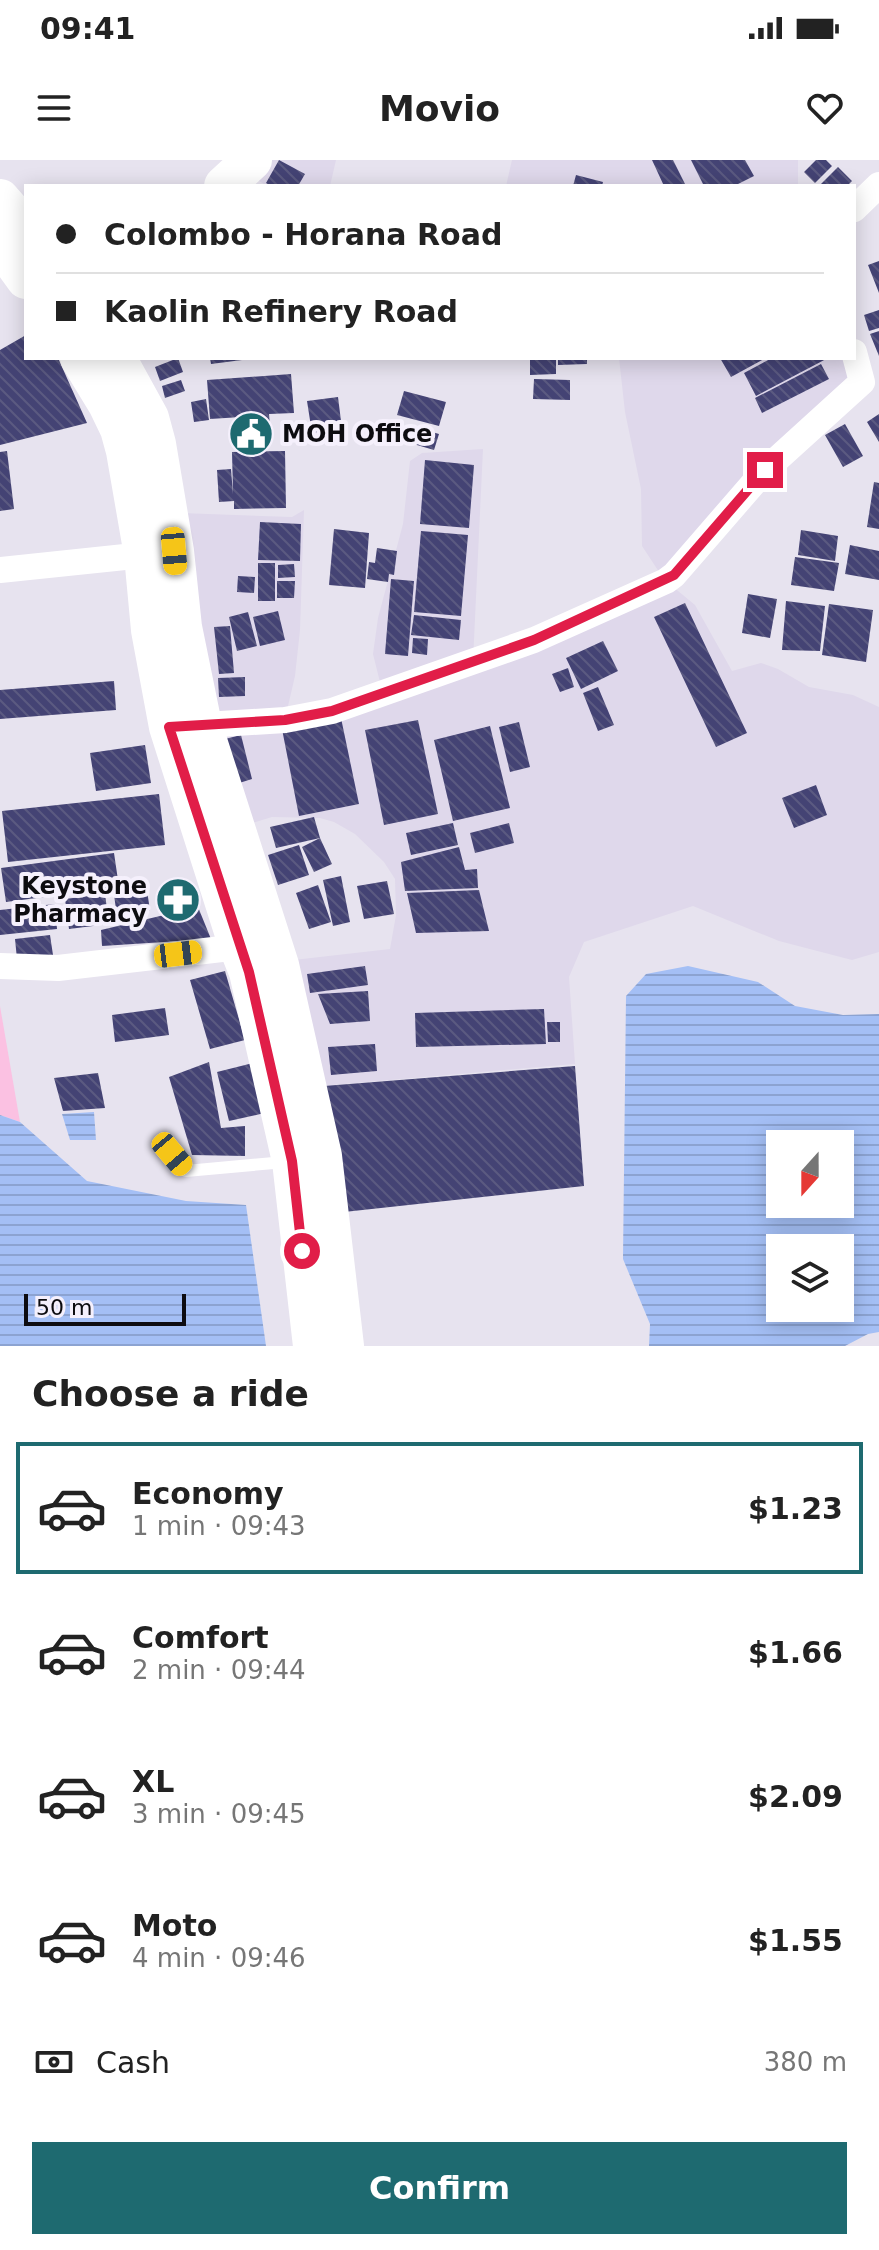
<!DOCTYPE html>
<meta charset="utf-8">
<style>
body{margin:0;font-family:"DejaVu Sans",sans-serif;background:#f2f2f2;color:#222;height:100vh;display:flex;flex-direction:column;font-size:30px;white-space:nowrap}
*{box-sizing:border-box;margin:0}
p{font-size:26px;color:#767676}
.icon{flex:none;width:44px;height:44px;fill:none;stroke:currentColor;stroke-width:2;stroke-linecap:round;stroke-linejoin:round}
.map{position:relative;height:1186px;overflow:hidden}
.sheet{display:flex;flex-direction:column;background:#fff;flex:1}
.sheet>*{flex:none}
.top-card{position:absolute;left:24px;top:24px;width:832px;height:176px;border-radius:0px;box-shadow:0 4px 20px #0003;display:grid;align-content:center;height:176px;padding:0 32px;background:#fff}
.needle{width:52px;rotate:201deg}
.buttons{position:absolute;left:766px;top:970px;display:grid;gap:16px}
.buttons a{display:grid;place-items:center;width:88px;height:88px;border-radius:0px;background:#fff;box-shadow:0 4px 20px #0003;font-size:40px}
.scale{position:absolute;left:24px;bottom:20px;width:162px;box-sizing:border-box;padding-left:8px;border:4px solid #0d0c10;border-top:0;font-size:22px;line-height:28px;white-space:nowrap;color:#0d0c10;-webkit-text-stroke:6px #f5f0fc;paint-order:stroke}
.end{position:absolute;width:36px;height:36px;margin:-18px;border:10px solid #e11d48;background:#fff;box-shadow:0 0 0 4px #fff}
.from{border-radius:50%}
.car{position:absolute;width:24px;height:48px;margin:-24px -12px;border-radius:10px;box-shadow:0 0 6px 2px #0007;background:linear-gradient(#f5c518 24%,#345 0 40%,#f5c518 0 76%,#345 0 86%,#f5c518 0)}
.top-card b{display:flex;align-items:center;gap:28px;height:76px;font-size:30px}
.top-card b+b{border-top:2px solid #e0e0e0}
.top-card i{width:20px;height:20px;background:#222}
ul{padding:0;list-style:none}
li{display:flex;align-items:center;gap:24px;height:132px;margin:0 16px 12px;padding:0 16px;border:4px solid transparent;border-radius:0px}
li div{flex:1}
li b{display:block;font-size:30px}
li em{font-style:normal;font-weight:800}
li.on{border-color:#1e6a70}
li>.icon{width:72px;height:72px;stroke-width:1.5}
h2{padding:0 32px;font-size:36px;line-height:96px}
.pay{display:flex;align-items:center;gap:20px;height:88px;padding:0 32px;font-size:30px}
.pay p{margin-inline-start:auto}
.primary-button{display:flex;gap:16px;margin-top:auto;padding:16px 32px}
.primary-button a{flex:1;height:92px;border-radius:0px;background:#1e6a70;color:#fff;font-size:32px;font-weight:800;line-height:92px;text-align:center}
.status{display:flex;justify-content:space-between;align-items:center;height:56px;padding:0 40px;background:#fff;direction:ltr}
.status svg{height:22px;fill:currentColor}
header{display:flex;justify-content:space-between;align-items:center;height:104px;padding:0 32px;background:#fff;font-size:36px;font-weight:800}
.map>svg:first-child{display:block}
</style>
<div class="status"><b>09:41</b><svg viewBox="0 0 49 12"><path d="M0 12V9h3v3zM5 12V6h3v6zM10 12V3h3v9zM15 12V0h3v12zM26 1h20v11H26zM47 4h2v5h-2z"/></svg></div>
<header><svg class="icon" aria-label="menu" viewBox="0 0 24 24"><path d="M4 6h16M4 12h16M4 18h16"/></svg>Movio<svg class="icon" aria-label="heart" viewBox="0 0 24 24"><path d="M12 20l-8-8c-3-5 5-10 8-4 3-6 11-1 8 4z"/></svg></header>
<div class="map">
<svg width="879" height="1186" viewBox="0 0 879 1186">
<defs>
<pattern id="water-rules" width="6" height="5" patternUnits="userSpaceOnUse" patternTransform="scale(2)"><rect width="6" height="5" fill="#a4bff5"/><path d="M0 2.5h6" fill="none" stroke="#8ca3d1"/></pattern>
<pattern id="building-back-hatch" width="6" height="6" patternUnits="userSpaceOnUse" patternTransform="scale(2)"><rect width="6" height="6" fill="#444374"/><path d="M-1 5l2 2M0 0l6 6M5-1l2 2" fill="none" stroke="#5b5a81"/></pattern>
</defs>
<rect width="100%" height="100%" fill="#e7e3ef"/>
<!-- built -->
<path fill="#dfd8eb" d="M252 0H336L330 26H267L242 10Z
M512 0H798V26H506Z
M619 198H854L862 222 666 421 695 445 732 511 761 503 778 509 809 527 853 535 879 547V792L852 800 779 781 693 746 584 782 569 817 575 904 286 929 249 805 390 789 396 755 395 719 384 702 355 674 334 662 320 658 272 657 252 663 153 352 292 357 304 350 300 470 295 516 285 559 383 534 373 494 378 458 403 364 410 301 422 293 483 289 473 501 665 421 642 386 641 329 625 252Z"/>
<!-- park -->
<path fill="#fbc1e2" d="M0 846 20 962 0 955Z"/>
<!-- water -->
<path fill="url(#water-rules)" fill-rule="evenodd" d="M688 806 758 822 795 846 843 855 879 854V1172L868 1174 845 1186H649L650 1164 623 1099 626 836 646 814ZM840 984V1044H780V984ZM840 1088V1148H780V1088Z
M94 952 96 980H70L62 954Z
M0 955 20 962 87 1021 186 1041 246 1045 266 1186H0Z"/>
<!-- building -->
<path fill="url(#building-back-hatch)" d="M279 0 305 14 298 26H271L266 23Z
M652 0H673L686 26H664Z
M691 0H745L754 16 734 26H704Z
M816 0H826L832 6 815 23 804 12Z
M838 7 852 21 847 26H819Z
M576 15 603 22 602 26H573Z
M879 101V133L868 105Z
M879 150V168L869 171 864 155Z
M879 171V196L870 174Z
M26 175V198H58L87 263 0 285V190Z
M178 198 183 212 160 221 155 207Z
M210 198H242V200L211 204Z
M530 198H556V214L530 215Z
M558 198H587V204L558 205Z
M720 198H766L731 217Z
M772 198H828L756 236 744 213Z
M821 204 829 219 762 253 755 238Z
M291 214 294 253 269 254 270 266 242 269 241 257 210 259 207 220Z
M534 219 570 220V240L533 239Z
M181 220 185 231 165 238 162 226Z
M404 231 446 242 439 266 397 255Z
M338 237 342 269 312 273 307 241Z
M206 239 209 260 194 262 191 242Z
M879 254V282L867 262Z
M845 264 863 296 843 307 825 275Z
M415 267 439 274 434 290 410 283Z
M7 291 14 349 0 351V292Z
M285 291 286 348 234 349V341L219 342 217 310 231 309 233 334 232 292Z
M425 300 474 305 469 368 420 364Z
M874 322 879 323V369L867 367Z
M260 362 301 364 300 401 258 400Z
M334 369 369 373 365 428 329 425Z
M801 370 838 376 835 401 798 395Z
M421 371 468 375 461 456 414 452Z
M850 385 879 391V420L845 414Z
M377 388 397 391 394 415 389 414 388 422 367 419 369 402 375 403Z
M795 397 839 403 834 431 791 425Z
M258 403H275V441H258Z
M294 404 295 417 278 418V405Z
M238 416 255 417 254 433 237 432Z
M391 419 414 421 408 496 385 494Z
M277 421H295L294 438H277Z
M748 434 777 439 770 478 742 473Z
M786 441 825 446 820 491 782 490Z
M685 443 747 573 716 587 654 457Z
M829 444 873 450 866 502 822 495Z
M278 451 285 480 260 486 253 457Z
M248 452 257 486 237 491 229 457Z
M414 455 461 460 459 480 411 475Z
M230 466 234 513 219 514 214 467Z
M413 478 428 479 427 495 412 493Z
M603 481 618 511 581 529 566 498Z
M568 508 574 527 560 532 552 514Z
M245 517V536L219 537 218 518Z
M114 521 116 550 0 559V530Z
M598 527 614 565 598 571 583 533Z
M341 558 359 644 299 656 282 569Z
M418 560 438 654 384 665 365 570Z
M519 562 530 607 510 612 499 567Z
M490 566 510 648 453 661 434 580Z
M241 575 252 619 236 624 225 579Z
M145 585 151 623 96 631 90 593Z
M816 625 827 655 794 668 782 638Z
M159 634 165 685 8 702 2 651Z
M314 657 320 678 276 688 270 667Z
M453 663 458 685 411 695 406 673Z
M509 663 514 683 475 693 470 673Z
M320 678 332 704 314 712 302 687Z
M299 685 309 715 278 725 268 695Z
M459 687 465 710 477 709 478 728 405 731 401 702Z
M114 693 119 727 146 723 150 751 117 756 113 728 6 742 1 708Z
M341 716 350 762 333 766 323 720Z
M387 721 394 754 364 759 357 726Z
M318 725 331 762 309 769 296 733Z
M479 730 489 771 416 773 407 733Z
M189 731 193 744 161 751 162 734Z
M105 734 109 764 69 769 65 739Z
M55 744 57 769 0 775V750Z
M198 747 211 779 102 786 101 770Z
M50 775 53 795 17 799 15 779Z
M365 806 368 825 310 833 307 814Z
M225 811 245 880 210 889 190 820Z
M368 831 370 861 330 864 318 834Z
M165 848 169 875 115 882 112 855Z
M544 849 546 884 416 887 415 853Z
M547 862H560V882H548Z
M375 884 377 911 331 915 328 887Z
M209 902 221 968 245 966V996L192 995 169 917Z
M257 902 269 952 229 961 217 912Z
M575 906 584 1026 344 1052 324 926Z
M98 913 105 948 63 951 54 918Z"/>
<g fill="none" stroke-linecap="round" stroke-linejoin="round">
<!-- service -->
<path stroke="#fff" stroke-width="12" d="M172 994 186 1011 285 1002"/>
<!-- minor -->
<path stroke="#fff" stroke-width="26" d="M854 49 879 25
M0 410 144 395
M189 566 285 560 332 551 534 480 666 421 674 415 765 310 862 222 854 192
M0 806 58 808 239 787 250 782"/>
<!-- primary -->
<path stroke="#fff" stroke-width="40" d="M224 26 252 0
M0 39 26 69
M0 83 26 119
M80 198 108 244 120 269 126 291 144 395 151 470 169 567 239 787 249 812 292 1001 313 1186
M116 198 149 258 156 284 174 391 182 467 202 565 279 805 322 996 344 1186"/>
</g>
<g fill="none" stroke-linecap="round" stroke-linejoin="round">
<!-- route -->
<path stroke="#e11d48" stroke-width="10" d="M302 1091 292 1001 249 812 169 567 285 560 332 551 534 480 674 415 765 310"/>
</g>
<!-- icons -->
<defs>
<g id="civic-disc" transform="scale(2.3)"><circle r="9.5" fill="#1e6a70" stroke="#f5f0fc"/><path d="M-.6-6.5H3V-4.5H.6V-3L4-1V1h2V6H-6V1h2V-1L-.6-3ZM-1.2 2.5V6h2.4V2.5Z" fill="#fff"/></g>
<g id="pharmacy-disc" transform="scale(2.3)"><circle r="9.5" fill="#1e6a70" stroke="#f5f0fc"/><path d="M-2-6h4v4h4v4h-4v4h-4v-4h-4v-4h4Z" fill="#fff"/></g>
</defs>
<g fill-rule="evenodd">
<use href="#civic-disc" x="251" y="274"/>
<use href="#pharmacy-disc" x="178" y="740"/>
</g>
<g text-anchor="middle" stroke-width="8" stroke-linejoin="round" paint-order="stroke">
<!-- poi labels -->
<g font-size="24" font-weight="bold" fill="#0d0c10" stroke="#f5f0fc" text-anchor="start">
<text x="282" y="282">MOH Office</text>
<text x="147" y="734" text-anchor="end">Keystone<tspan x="147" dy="28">Pharmacy</tspan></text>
</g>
</g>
</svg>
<div class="buttons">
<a><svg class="needle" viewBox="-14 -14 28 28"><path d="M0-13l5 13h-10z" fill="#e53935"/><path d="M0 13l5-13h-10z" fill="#767676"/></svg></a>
<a><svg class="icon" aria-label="layers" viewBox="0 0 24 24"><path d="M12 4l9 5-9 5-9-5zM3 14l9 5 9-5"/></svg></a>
</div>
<div class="scale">50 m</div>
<i class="end from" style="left:302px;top:1091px"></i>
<i class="end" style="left:765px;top:310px"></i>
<i class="car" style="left:174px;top:391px;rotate:175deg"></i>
<i class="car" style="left:178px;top:794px;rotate:83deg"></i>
<i class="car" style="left:172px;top:994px;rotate:140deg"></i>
<div class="top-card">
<b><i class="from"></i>Colombo - Horana Road</b>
<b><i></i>Kaolin Refinery Road</b>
</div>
</div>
<section class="sheet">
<h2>Choose a ride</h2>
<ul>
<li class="on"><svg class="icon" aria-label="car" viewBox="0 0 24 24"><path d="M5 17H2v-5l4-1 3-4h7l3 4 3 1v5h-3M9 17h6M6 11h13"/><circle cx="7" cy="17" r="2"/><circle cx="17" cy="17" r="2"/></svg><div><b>Economy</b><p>1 min · 09:43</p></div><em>$1.23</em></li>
<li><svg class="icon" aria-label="car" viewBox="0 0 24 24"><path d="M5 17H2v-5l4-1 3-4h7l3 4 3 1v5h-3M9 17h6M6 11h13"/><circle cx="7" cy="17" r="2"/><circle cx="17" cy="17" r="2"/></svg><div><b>Comfort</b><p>2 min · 09:44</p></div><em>$1.66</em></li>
<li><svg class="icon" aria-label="car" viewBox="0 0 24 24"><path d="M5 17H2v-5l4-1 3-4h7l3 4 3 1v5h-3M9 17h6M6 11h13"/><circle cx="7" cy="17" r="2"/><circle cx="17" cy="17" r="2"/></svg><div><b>XL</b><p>3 min · 09:45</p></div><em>$2.09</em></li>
<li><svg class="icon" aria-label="car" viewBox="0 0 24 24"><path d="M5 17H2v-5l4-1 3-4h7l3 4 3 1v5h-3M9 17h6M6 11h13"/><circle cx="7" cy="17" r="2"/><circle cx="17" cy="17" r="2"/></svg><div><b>Moto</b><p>4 min · 09:46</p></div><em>$1.55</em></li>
</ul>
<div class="pay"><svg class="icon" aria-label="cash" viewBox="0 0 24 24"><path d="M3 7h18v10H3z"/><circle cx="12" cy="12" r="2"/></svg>Cash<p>380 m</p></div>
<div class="primary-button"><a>Confirm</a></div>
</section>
